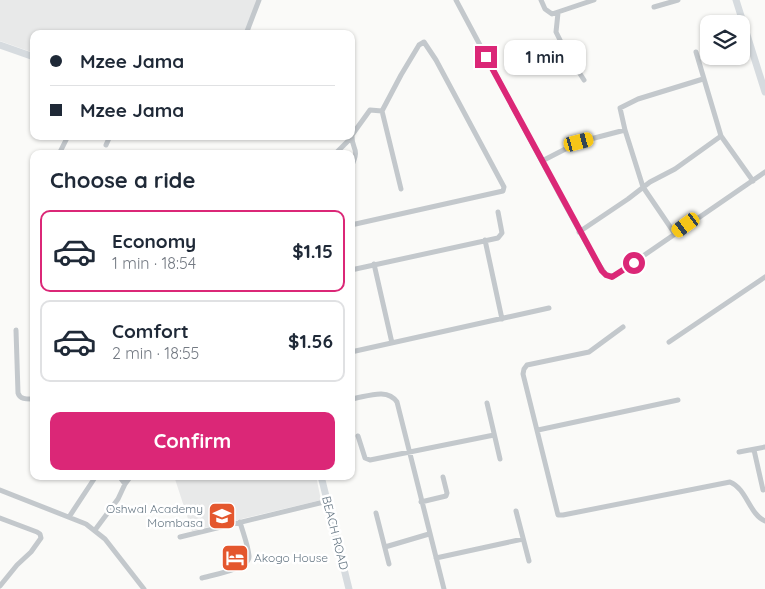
<!DOCTYPE html>
<meta charset="utf-8">
<style>
body{margin:0;font-family:Quicksand,sans-serif;background:#f2f2f3;color:#1f2937;height:100vh;display:flex;flex-direction:column;font-size:19px;white-space:nowrap}
*{box-sizing:border-box;margin:0}
p{font-size:16px;color:#747a83}
.icon{flex:none;width:28px;height:28px;fill:none;stroke:currentColor;stroke-width:2;stroke-linecap:round;stroke-linejoin:round}
.map{position:relative;flex:1;overflow:hidden}
.panel{position:absolute;left:30px;top:150px;width:325px;height:330px;display:flex;flex-direction:column;background:#fff;border-radius:10px;box-shadow:0 1px 4px #0004}
.panel>*{flex:none}
.banner{position:absolute;left:30px;top:30px;width:325px;height:110px;border-radius:10px;box-shadow:0 1px 4px #0004;display:grid;align-content:center;height:110px;padding:0 20px;background:#fff}
.tools{position:absolute;left:700px;top:15px;display:grid;gap:10px}
.tools a{display:grid;place-items:center;width:50px;height:50px;border-radius:10px;background:#fff;box-shadow:0 1px 4px #0004;font-size:25px}
.end{position:absolute;width:22px;height:22px;margin:-11px;border:6px solid #db2777;background:#fff;box-shadow:0 0 0 2px #fff}
.from{border-radius:50%}
.bubble{position:absolute;height:35px;border-radius:10px;background:#fff;box-shadow:0 1px 4px #0004;font-size:16px;font-weight:700;line-height:35px;text-align:center}
.car{position:absolute;width:15px;height:30px;margin:-15px -8px;border-radius:6px;box-shadow:0 0 4px 1px #0007;background:linear-gradient(#f5c518 24%,#345 0 40%,#f5c518 0 76%,#345 0 86%,#f5c518 0)}
.banner b{display:flex;align-items:center;gap:18px;height:48px;font-size:19px}
.banner b+b{border-top:1px solid #e0e1e3}
.banner i{width:12px;height:12px;background:#1f2937}
ul{padding:0;list-style:none}
li{display:flex;align-items:center;gap:15px;height:82px;margin:0 10px 8px;padding:0 10px;border:2px solid #e0e1e3;border-radius:10px}
li div{flex:1}
li b{display:block;font-size:19px}
li em{font-style:normal;font-weight:700}
li.on{border-color:#db2777}
li>.icon{width:45px;height:45px;stroke-width:1.5}
h2{padding:0 20px;font-size:22px;line-height:60px}
.button{display:flex;gap:10px;margin-top:auto;padding:10px 20px}
.button a{flex:1;height:58px;border-radius:10px;background:#db2777;color:#fff;font-size:20px;font-weight:700;line-height:58px;text-align:center}
.map>svg:first-child{display:block}
</style>
<div class="map">
<svg width="765" height="589" viewBox="0 0 765 589">
<rect width="100%" height="100%" fill="#fafaf8"/>
<!-- built -->
<path fill="#e8e9e9" d="M0 0H258L245 34H34V53L0 41Z
M174 476H316L321 500 192 531Z"/>
<g fill="none" stroke-linecap="round" stroke-linejoin="round">
<!-- minor -->
<path stroke="#c3c8cc" stroke-width="5" d="M456 0 562 199 595 259 606 275 614 276 765 172
M541 0 545 9 552 14 594 0
M654 7 678 0
M558 13 556 32 566 52 584 80
M246 34 259 0
M696 52 721 136 753 181
M106 145 110 136
M59 154 68 136
M335 154 352 137
M542 161 579 142 625 130
M351 167C361 147 351 150 352 135L370 110 382 111
M351 225 503 191 504 187 436 60 424 42 419 45 401 75 382 111 401 189
M579 232 628 199 650 182 675 169 721 136
M675 234 643 187 625 130 620 108 638 99 703 79
M485 240 502 319
M374 264 392 343
M351 270 498 238 502 233 498 212
M623 327 589 352 527 365 524 369 523 374 558 515H563L730 482C747 489 749 514 765 521
M16 330 18 393C20 400 28 399 34 399
M669 342 765 277
M351 352 549 308
M351 399C366 397 387 387 397 402L444 589
M487 403 500 459
M538 430 678 400
M358 436 365 458 370 460 494 435
M754 450 763 490
M739 452 765 447
M119 476 125 484
M0 490 86 524 105 539 144 589
M421 502 446 496 447 493 443 477
M516 511 529 561
M376 513 389 564
M69 517 96 476
M0 518 37 532 40 534 41 538 31 552 17 565 0 586
M95 530 118 499 125 484 131 476
M180 537 328 501
M385 547 429 534
M436 558 523 539
M202 578C212 575 250 569 249 556 248 545 243 533 240 522"/>
<!-- secondary -->
<path stroke="#d6dbdf" stroke-width="7" d="M736 0 765 92
M0 45 34 57
M321 476 349 589"/>
</g>
<g fill="none" stroke-linecap="round" stroke-linejoin="round">
<!-- route -->
<path stroke="#db2777" stroke-width="6" d="M486 57 602 271 606 275 612 277 634 263"/>
</g>
<!-- icons -->
<defs>
<g id="school-square" transform="scale(1.4375)"><rect x="-9" y="-9" width="18" height="18" rx="4" fill="#e4572e" stroke="#fff"/><path d="M0-5L7-2L0 1L-7-2ZM-4 1L0 2.5L4 1V4Q0 6-4 4Z" fill="#fff"/></g>
<g id="hotel-square" transform="scale(1.4375)"><rect x="-9" y="-9" width="18" height="18" rx="4" fill="#e4572e" stroke="#fff"/><path d="M-6-4.5h1.5V1H6V5H4.5V3h-9V5H-6ZM-4 0a1.8 1.8 0 1 1 3.6 0ZM.5 0V-2.5h3Q6-2.5 6 0Z" fill="#fff"/></g>
</defs>
<g fill-rule="evenodd">
<use href="#school-square" x="222" y="516"/>
<use href="#hotel-square" x="235" y="558"/>
</g>
<g text-anchor="middle" stroke-width="5" stroke-linejoin="round" paint-order="stroke">
<!-- poi labels -->
<g font-size="12" fill="#657683" stroke="#fff" text-anchor="end">
<text x="203" y="513">Oshwal Academy<tspan x="203" dy="14">Mombasa</tspan></text>
<text x="254" y="562" text-anchor="start">Akogo House</text>
</g>
<!-- street labels -->
<g font-size="12" fill="#657683" stroke="#fff">
<text transform="translate(335 533) rotate(76)" y="4">BEACH ROAD</text>
</g>
</g>
</svg>
<div class="tools">
<a><svg class="icon" aria-label="layers" viewBox="0 0 24 24"><path d="M12 4l9 5-9 5-9-5zM3 14l9 5 9-5"/></svg></a>
</div>
<i class="end from" style="left:634px;top:263px"></i>
<i class="end" style="left:486px;top:57px"></i>
<div class="bubble" style="left:504px;top:40px;width:82px">1 min</div>
<i class="car" style="left:579px;top:142px;rotate:75deg"></i>
<i class="car" style="left:686px;top:225px;rotate:234deg"></i>
<div class="banner">
<b><i class="from"></i>Mzee Jama</b>
<b><i></i>Mzee Jama</b>
</div>
<section class="panel">
<h2>Choose a ride</h2>
<ul>
<li class="on"><svg class="icon" aria-label="car" viewBox="0 0 24 24"><path d="M5 17H2v-5l4-1 3-4h7l3 4 3 1v5h-3M9 17h6M6 11h13"/><circle cx="7" cy="17" r="2"/><circle cx="17" cy="17" r="2"/></svg><div><b>Economy</b><p>1 min · 18:54</p></div><em>$1.15</em></li>
<li><svg class="icon" aria-label="car" viewBox="0 0 24 24"><path d="M5 17H2v-5l4-1 3-4h7l3 4 3 1v5h-3M9 17h6M6 11h13"/><circle cx="7" cy="17" r="2"/><circle cx="17" cy="17" r="2"/></svg><div><b>Comfort</b><p>2 min · 18:55</p></div><em>$1.56</em></li>
</ul>
<div class="button"><a>Confirm</a></div>
</section>
</div>
